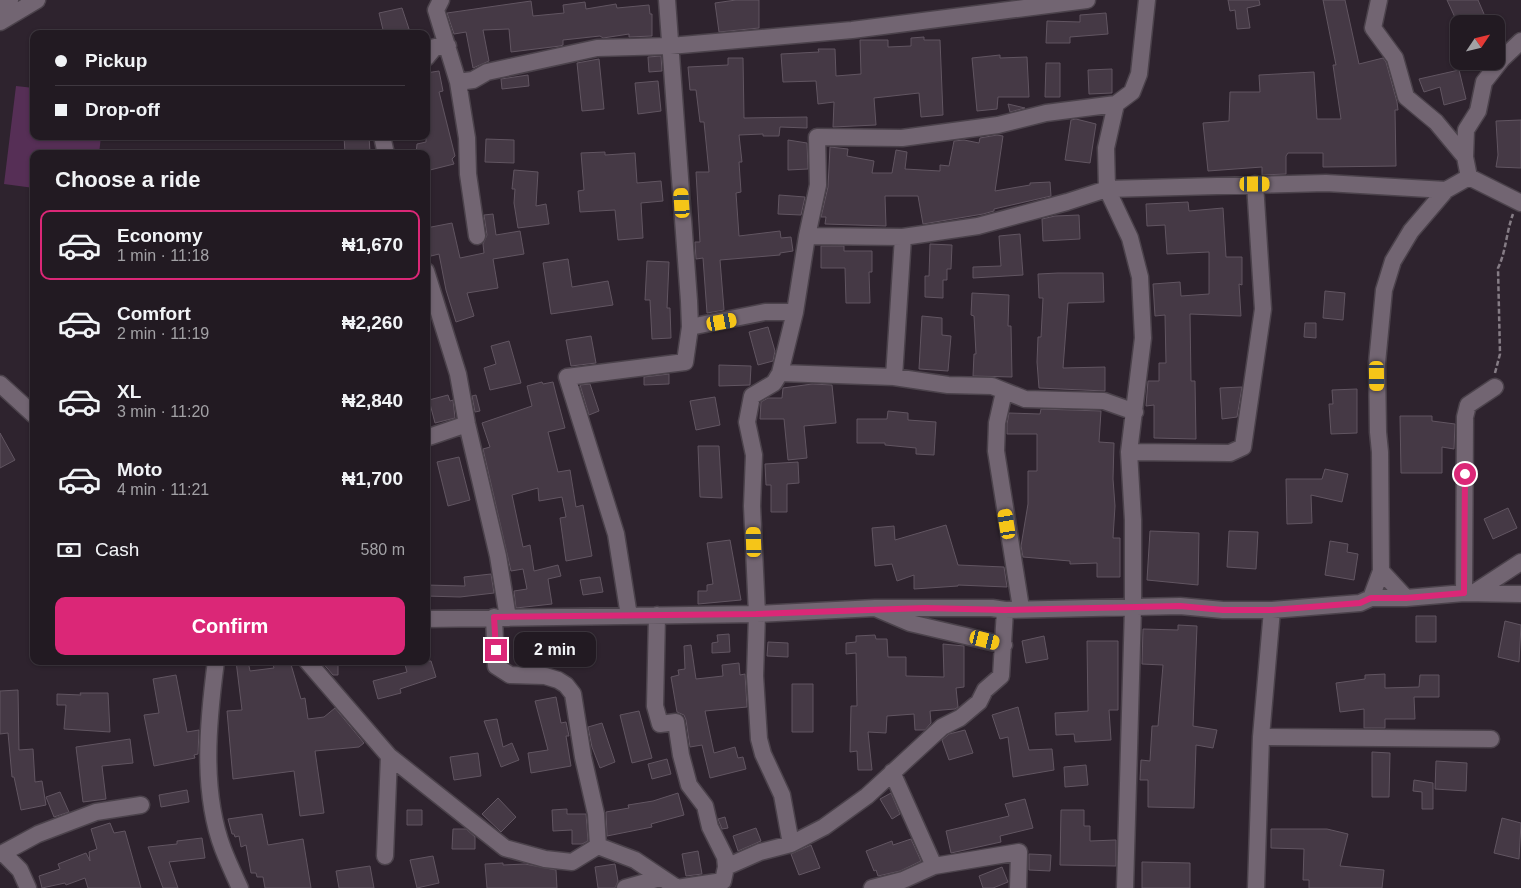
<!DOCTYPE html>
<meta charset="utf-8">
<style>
body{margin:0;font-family:Arial,sans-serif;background:#2a232a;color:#f1f3f6;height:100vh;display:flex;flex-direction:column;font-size:19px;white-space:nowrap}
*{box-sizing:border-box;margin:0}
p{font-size:16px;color:#a2a1a5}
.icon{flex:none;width:28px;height:28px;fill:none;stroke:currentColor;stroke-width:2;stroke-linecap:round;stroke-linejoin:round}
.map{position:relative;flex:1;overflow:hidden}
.details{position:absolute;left:30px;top:150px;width:400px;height:515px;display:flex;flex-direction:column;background:#221a22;border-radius:10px;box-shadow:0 1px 4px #0004,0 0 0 1px #3f3840}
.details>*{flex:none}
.top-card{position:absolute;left:30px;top:30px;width:400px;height:110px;border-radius:10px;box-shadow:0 1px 4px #0004,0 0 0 1px #3f3840;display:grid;align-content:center;height:110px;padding:0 25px;background:#221a22}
.needle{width:32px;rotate:55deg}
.controls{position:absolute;left:1450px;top:15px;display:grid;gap:10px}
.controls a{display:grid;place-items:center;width:55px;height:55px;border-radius:10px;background:#221a22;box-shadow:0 1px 4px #0004,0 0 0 1px #3f3840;font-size:25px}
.end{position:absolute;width:22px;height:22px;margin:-11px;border:6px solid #db2777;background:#fff;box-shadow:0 0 0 2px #fff}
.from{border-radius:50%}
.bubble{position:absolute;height:35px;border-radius:10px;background:#221a22;box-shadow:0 1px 4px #0004,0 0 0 1px #3f3840;font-size:16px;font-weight:700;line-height:35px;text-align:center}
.car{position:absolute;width:15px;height:30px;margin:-15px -8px;border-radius:6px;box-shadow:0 0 4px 1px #0007;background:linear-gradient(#f5c518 24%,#345 0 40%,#f5c518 0 76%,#345 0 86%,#f5c518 0)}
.top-card b{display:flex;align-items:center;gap:18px;height:48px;font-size:19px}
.top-card b+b{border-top:1px solid #3f3840}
.top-card i{width:12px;height:12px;background:#f1f3f6}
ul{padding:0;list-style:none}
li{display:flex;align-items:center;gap:15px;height:70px;margin:0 10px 8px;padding:0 15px;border:2px solid transparent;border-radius:10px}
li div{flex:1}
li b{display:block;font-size:19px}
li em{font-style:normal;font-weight:700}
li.active{border-color:#db2777}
li>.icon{width:45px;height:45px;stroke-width:1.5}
h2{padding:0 25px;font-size:22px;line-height:60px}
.pay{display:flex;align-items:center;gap:12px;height:55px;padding:0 25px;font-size:19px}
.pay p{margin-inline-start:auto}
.button{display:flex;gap:10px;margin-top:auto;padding:10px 25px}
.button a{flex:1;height:58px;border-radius:10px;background:#db2777;color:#fff;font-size:20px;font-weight:700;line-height:58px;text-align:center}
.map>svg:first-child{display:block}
</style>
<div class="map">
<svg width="1521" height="888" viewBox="0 0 1521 888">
<rect width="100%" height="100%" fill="#2e232e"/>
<!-- green -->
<path fill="#562f56" d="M16 86 34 88V136H101L99 154H34V188L4 184Z"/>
<!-- building -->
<path fill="#453945" stroke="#615561" d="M736 0H759V28L719 32 715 3Z
M1228 0H1259L1260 5 1247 8 1250 28 1237 29 1235 10 1230 11Z
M1323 0H1345L1359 64 1383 58 1386 62 1397 102 1398 110H1395L1396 166 1323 167V153H1288L1286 156V174L1262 175V167L1208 171 1203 123 1229 121 1230 92H1260L1259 75 1314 72 1317 119H1341L1333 65H1336Z
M1447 0H1478L1487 21 1482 24H1458Z
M531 1 533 16 564 13 563 5 585 2 586 9 616 4 617 8 649 5 650 14H652V36L629 37V34L603 38 600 36 563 40V45L560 46 511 52 509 29 483 30 489 61 473 68 466 32 454 34 447 13Z
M402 8 409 29 405 30 406 34H384L379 13Z
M1106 13 1108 34 1070 37V43H1046L1047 21 1080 22V15Z
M924 37V40H940L943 115 921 117 919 93 874 98 876 125 833 127 834 102 818 104 816 81 783 82 781 54 819 52 818 49H835L836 76 861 74 860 40H888V47L911 46V38Z
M1000 55V58L1027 57 1029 97H998L997 109 977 111 972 58Z
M661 56 662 71 649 72 648 57Z
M728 58H743L744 118 807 117V128L780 127 779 136H763V134L739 135 742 162H739L741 192 736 193 739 236 780 231 781 238 791 237 793 251 780 253V255L720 260 724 310 707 313 703 258 696 259 695 242H700L696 172H709L704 122H700L696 90H690L688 67 728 65Z
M599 59 604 109 582 111 577 63Z
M1046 63H1060V97H1045Z
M1112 69V93L1089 94 1088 70Z
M1459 70 1466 99 1444 105 1440 87 1424 92 1419 79Z
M439 71 443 91 439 92 455 156 452 159 454 164 426 171V154H416L417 144 426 142V73Z
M528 75 529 86 502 89 501 79Z
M658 81 661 111 638 114 635 83Z
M1008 104 1025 108 1010 112Z
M1076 119 1096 124 1090 163 1065 160 1071 120Z
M1521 120V168L1496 167 1498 155 1496 121Z
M997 135 1003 136 995 191 1030 185V183L1050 182 1051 196 994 209V211L983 214 923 224 918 196H885L886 226 825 224 826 217H821L828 187 830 147 848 149 847 156 874 161 872 173H892L896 150 907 152 905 169 940 171V165L949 166 954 141 964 140 979 143 980 138Z
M344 136H369L370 152 345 153Z
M486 139 514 140V163L485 162Z
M788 140 807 143 808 169 788 170Z
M605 152V155L635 153 637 183 661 181 663 201 641 203 643 238 618 240 615 210 580 212 578 191 584 190 581 153Z
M514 170 538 172 536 206 546 204 549 224 518 228 514 203 515 189H512Z
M779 195 805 197 801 215 778 214Z
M1188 202 1189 211 1223 208 1226 257H1242V285L1239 284 1241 316 1190 314 1191 381H1195L1196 439 1154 438V405L1146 406 1148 381H1159V363H1166L1165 315 1155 316 1153 284 1180 282 1181 296 1209 294V252L1167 254 1165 225 1147 226 1146 204Z
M493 214 496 235 520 231 524 254 493 259 498 288 467 293 474 316 456 322 446 290 439 254 431 256 426 228 452 223 460 258 484 253 483 244 487 235 484 215Z
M1079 215 1080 239 1043 241 1042 219 1055 216Z
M1020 234 1023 275 973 278V267L1001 266 999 236Z
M930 244 952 245 951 269H947V280H943V298L925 297V276H929Z
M821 246H844V251H872V272H869L870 303H846L845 268H821Z
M568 259 572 287 608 281 613 305 551 314 543 263Z
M647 261 669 262 667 308H670L671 338 652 339 650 300H645Z
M1058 273H1103L1104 302 1068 303 1063 368 1105 367V391L1039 388 1037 362 1038 337H1041L1043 298H1039L1038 274Z
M1325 291 1345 293 1343 320 1323 318Z
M972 293 1009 295 1008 326H1011L1012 377 973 376 974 354H976L974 316 971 315Z
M922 316 942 318V335L951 336 948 371 919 369Z
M1305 323H1316V338L1304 337Z
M768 327 775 351 773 361 758 365 749 332Z
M591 336 596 363 571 366 566 340Z
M509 341 521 383 490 390 484 368 496 364 491 346Z
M719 365 751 366 750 385 719 386Z
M669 374V384L644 385V377Z
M542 382 543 384 553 382 556 394 565 428 548 432 558 472 570 470 576 507 583 505 592 556 566 561 560 518 566 517 562 497 539 501 538 488 512 495 523 547 530 545 534 571 558 565 561 576 548 579 552 604 516 608 514 591 527 589 523 569 511 571 483 449 490 447 482 423 532 406 527 386Z
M590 384 599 411 589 415 580 385Z
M812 384 832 385 836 423 804 426 807 458 788 460 784 419H760L761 402 768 398H782L783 388Z
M1242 387 1237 417 1222 419 1220 388Z
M1357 389V433L1331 434 1329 404H1333L1332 390Z
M448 395 450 401 453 400 455 418 435 423 429 400Z
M476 395 480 411 475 412 472 396Z
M715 397 720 425 696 430 690 401Z
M1041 409 1101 411 1099 442 1114 443 1113 479 1115 506 1113 538H1120V577H1097V563L1070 564V561L1023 557 1021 546 1028 504V471H1037V434H1007V424L1009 413 1040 414Z
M888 411 908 413V420L936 422 934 455 916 454V448L885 445V443H857V419H887Z
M1400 416H1432V421L1455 424 1454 449 1442 447V473H1401Z
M0 433 15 460 0 468Z
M698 446H719L722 498 700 497Z
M459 457 470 500 448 506 437 462Z
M798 462 799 483 787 484V512H771V485H766L765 464Z
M1325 469 1348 474 1342 502 1311 495 1312 523 1287 524 1286 479H1322Z
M1508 508 1517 528 1493 539 1484 519Z
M946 525 958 565 1004 567 1007 587 958 585V586L914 589V575L897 581 892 564 875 566 872 528 894 526 895 540Z
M1150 531 1199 533 1198 585 1147 580Z
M1229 531 1258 532 1256 569 1227 567Z
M730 540 741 600 698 604V591H707V585L713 584 707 543Z
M1330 541 1348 544 1347 552 1358 554 1354 580 1325 575Z
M491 574 494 593 460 597 426 596V585L465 586 464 577Z
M600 577 603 592 583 595 580 580Z
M1416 616H1436V642H1416Z
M1505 621 1521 625 1519 662 1498 657Z
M1178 625 1197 626 1193 726 1217 730 1213 748 1196 745 1194 808 1148 807V780H1140L1141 760 1150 761 1152 726H1158L1163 665 1142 664 1143 629 1178 630Z
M729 634 730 652 712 653V643L718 642 717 635Z
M875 635 876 639H887L888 657H906V676L944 677 943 644 964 646V687L956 688 958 707 955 709 930 711 931 723 925 730H915L914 714 887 716 886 733 868 732 872 770H858L857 751 850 752 851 706H857L856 653 846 654V643L856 642V636Z
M1044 636 1048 659 1026 663 1022 641Z
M1087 641H1118V710H1109L1111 740 1075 742 1074 734 1056 735 1055 713 1088 711Z
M768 642 788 643V657L767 656Z
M691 645 696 679 723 676 722 665 739 663 740 675 745 674 747 707 705 711 714 753 735 747 738 758 743 757 746 769 710 778 702 745 690 747 686 720 684 715 677 712 671 677 679 675 678 670 685 669 684 646Z
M236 661H248L250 671 274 668 272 661H290L301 699 305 698 308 719 324 717 335 708 364 743 359 747 315 751 324 813 300 816 294 771 233 779 227 711 242 710Z
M321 661H338V675H333Z
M404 661H431L436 677 400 689 401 693 378 699 373 681 407 672Z
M1385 674V688L1419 687 1420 675H1439V697H1414L1415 719H1385V728H1364V709L1340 712 1336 683 1365 679V675Z
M176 675 187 732 199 730 198 754 194 755 195 758 154 766 144 715 159 713 153 679Z
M792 684H813V732H792Z
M18 690 19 750 33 749 35 782 42 781 46 805 21 810 14 777H12L8 733 0 734V691Z
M80 693H108L110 732 64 729 66 705H57V694L81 695Z
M556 697 561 723 566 722 569 736H566L571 766 531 773 528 753 548 750 535 701Z
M1018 707 1029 750 1052 749 1054 770 1013 777 1008 737 1000 739 992 715Z
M639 711 652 758 632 763 620 715Z
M497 719 503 747 512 743 519 760 501 767 484 721Z
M602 723 615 762 600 768 592 747 588 727Z
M965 730 973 753 949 760 942 740 949 734Z
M130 739 133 763 102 766 106 799 83 802 76 747Z
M1372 752 1390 753 1389 797H1372Z
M478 753 481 776 454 780 450 757Z
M667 759 671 774 652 779 648 764Z
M1436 761 1467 763 1466 791 1435 789Z
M1086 765 1088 785 1065 787 1064 767Z
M1414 780 1433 783V809H1422V792L1413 791Z
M187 790 189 802 161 807 159 795Z
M60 792 69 812 54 817 46 797Z
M678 793 684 815 651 824 652 827 607 836 606 812 629 808 628 805 653 801Z
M891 793 900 814 892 819 880 799Z
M498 798 516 817 501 832 482 814Z
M1025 799 1033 828 1000 836 1001 842 951 853 946 831 1009 816 1005 804Z
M567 809V814H586L588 841 582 844H572V830L553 831 552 810Z
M407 810H422V825H407Z
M1061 810H1084V826H1090V841L1116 840V866L1060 865Z
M262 814 268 845 303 839 311 888H265L263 877H257L256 873H251L246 845 241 847 239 836 235 837 234 834H232L228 819Z
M725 817 728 828 722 829 718 819Z
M1502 818 1521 823 1519 859 1494 853Z
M110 823 114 833 125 831 141 888H88L85 878 66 885 65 883 42 888 39 876 60 869 58 864 86 853 90 861 89 852 97 849 91 829Z
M756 828 761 841 738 851 733 836Z
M453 829H466L475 837V849H452Z
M1271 829H1327L1348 834 1340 866 1384 870 1382 888H1309V880H1303L1304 849 1271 848Z
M202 838 205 858 169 862 178 888H163L148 847 177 844V841Z
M911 839 921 861 900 871 878 876 876 870 874 871 866 851 892 841 893 845Z
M811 845 820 868 799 875 791 854Z
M698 851 702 874 686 876 682 854Z
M1029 854 1051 855 1050 871 1029 870Z
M433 856 439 883 417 888 410 860Z
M1142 862 1190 863V888H1142Z
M503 863V865L525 864 556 870 557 888H487L485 864Z
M615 864 618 881 615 888H598L595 867Z
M370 866 374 888H339L336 871Z
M1002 867 1008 882 993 888H983L979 876Z"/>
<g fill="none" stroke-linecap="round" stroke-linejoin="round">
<!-- minor casing -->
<g stroke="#4b424b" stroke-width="19">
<path id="minor" d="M441 0 436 10 458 82 473 80 487 72 597 48 670 46 852 30 1087 0
M1379 0 1373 28 1395 58 1406 97 1436 122 1465 157
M0 7 10 0
M0 22 37 0
M426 58 435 47 448 46
M458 82 467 138 468 174 477 236
M382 136 386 154
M1469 177 1521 203
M807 236 903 237
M426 271 458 374 467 424 498 556 508 618
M690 327 765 312H795
M780 373 894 377 948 385 992 386 1025 399 1104 401 1135 412
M894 377 903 237 978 226 1067 202 1107 189 1326 183 1446 190 1469 177 1465 157 1466 130 1478 111 1484 82 1502 59 1521 41
M0 384 34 415
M1004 392 997 423 996 451 1021 608
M426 438 467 424
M1129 452 1230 453 1243 447 1263 309 1255 184
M1381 571 1406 598
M1475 592 1521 562
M1464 593 1465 417 1468 405 1495 387
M1371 598 1381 571 1380 452 1378 432 1377 363 1384 290 1393 261 1411 231 1446 190
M875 608H992L1005 610 1180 606 1223 610H1272L1360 603 1371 598H1406L1464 593 1521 594
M657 615 655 706 660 724 676 722 681 755 689 785 705 806 710 827 725 857 726 867
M629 616 616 534 567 377 685 362 690 327 689 301 667 0
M494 617 496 666 510 675 545 676 558 680 566 685 573 694 583 757 596 814 598 846
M426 619 757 614 875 608 910 623 1004 645
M216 661C208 721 201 791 223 849 228 862 234 875 240 888
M307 661 389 756 505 848 545 859 572 862 598 846 635 860 677 888 723 881 726 867 760 852 791 844 824 827 867 796 942 727 960 718 979 702 985 690 1001 676 1005 610
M1261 737 1491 739
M892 772 934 866 1019 852 1018 888
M791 844 782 795 763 754 759 739 755 676 757 614 752 506 754 455 747 422 752 396 774 383 780 373 795 312 807 236 818 185 817 137 902 138 998 125 1046 113 1116 104
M3 853 38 834 96 812 141 805
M0 854 3 853 20 870 28 888
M385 856 389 756
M625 888 660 878
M872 888 903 880 934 866
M1125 888 1133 608V520L1129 452 1143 338 1140 277 1130 238 1107 189 1106 148 1116 104 1132 92 1139 74 1147 0
M1256 888 1261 737 1272 610"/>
</g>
<!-- path -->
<path stroke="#857c85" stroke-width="2.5" stroke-dasharray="5 2.5" stroke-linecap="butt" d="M1495 373 1500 354 1498 268C1506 252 1506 233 1513 214"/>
<!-- minor -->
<use href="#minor" stroke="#726572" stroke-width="16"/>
</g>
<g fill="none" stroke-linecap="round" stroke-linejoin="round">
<!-- route -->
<path stroke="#db2777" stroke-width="6" d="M496 650 494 617 756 614 925 608 1005 610 1180 606 1223 610H1272L1360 603 1371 598H1406L1464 593 1465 474"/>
</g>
</svg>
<div class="controls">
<a><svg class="needle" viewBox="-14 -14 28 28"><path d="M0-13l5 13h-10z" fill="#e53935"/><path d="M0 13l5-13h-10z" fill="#a2a1a5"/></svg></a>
</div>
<i class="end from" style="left:1465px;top:474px"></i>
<i class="end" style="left:496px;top:650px"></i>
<div class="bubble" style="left:514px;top:632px;width:82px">2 min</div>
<i class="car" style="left:1255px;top:184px;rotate:90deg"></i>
<i class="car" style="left:682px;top:203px;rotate:356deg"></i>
<i class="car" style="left:722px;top:322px;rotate:80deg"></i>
<i class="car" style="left:1377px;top:376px;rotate:179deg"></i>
<i class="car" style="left:1007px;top:524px;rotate:351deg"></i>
<i class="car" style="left:754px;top:542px;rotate:358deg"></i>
<i class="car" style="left:985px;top:640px;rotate:104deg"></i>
<div class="top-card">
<b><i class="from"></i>Pickup</b>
<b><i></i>Drop-off</b>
</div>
<section class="details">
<h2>Choose a ride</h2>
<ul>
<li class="active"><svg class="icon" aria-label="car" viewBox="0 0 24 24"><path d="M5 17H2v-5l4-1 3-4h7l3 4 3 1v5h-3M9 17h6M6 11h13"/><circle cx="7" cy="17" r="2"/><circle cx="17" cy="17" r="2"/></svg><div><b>Economy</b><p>1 min · 11:18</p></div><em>₦1,670</em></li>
<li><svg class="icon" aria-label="car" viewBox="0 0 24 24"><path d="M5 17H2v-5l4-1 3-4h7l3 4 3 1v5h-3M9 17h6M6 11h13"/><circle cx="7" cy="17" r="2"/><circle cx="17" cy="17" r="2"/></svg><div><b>Comfort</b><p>2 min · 11:19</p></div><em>₦2,260</em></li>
<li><svg class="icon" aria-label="car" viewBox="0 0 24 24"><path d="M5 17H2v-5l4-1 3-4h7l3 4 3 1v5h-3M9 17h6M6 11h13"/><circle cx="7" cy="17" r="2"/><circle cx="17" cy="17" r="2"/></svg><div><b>XL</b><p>3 min · 11:20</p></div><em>₦2,840</em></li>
<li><svg class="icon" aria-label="car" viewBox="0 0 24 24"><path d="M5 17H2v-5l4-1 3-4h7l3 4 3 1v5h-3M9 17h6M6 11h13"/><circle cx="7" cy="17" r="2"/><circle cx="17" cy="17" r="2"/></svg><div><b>Moto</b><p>4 min · 11:21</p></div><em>₦1,700</em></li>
</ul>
<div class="pay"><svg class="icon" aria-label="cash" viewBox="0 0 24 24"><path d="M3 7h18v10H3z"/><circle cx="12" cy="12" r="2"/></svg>Cash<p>580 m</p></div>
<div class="button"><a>Confirm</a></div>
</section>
</div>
